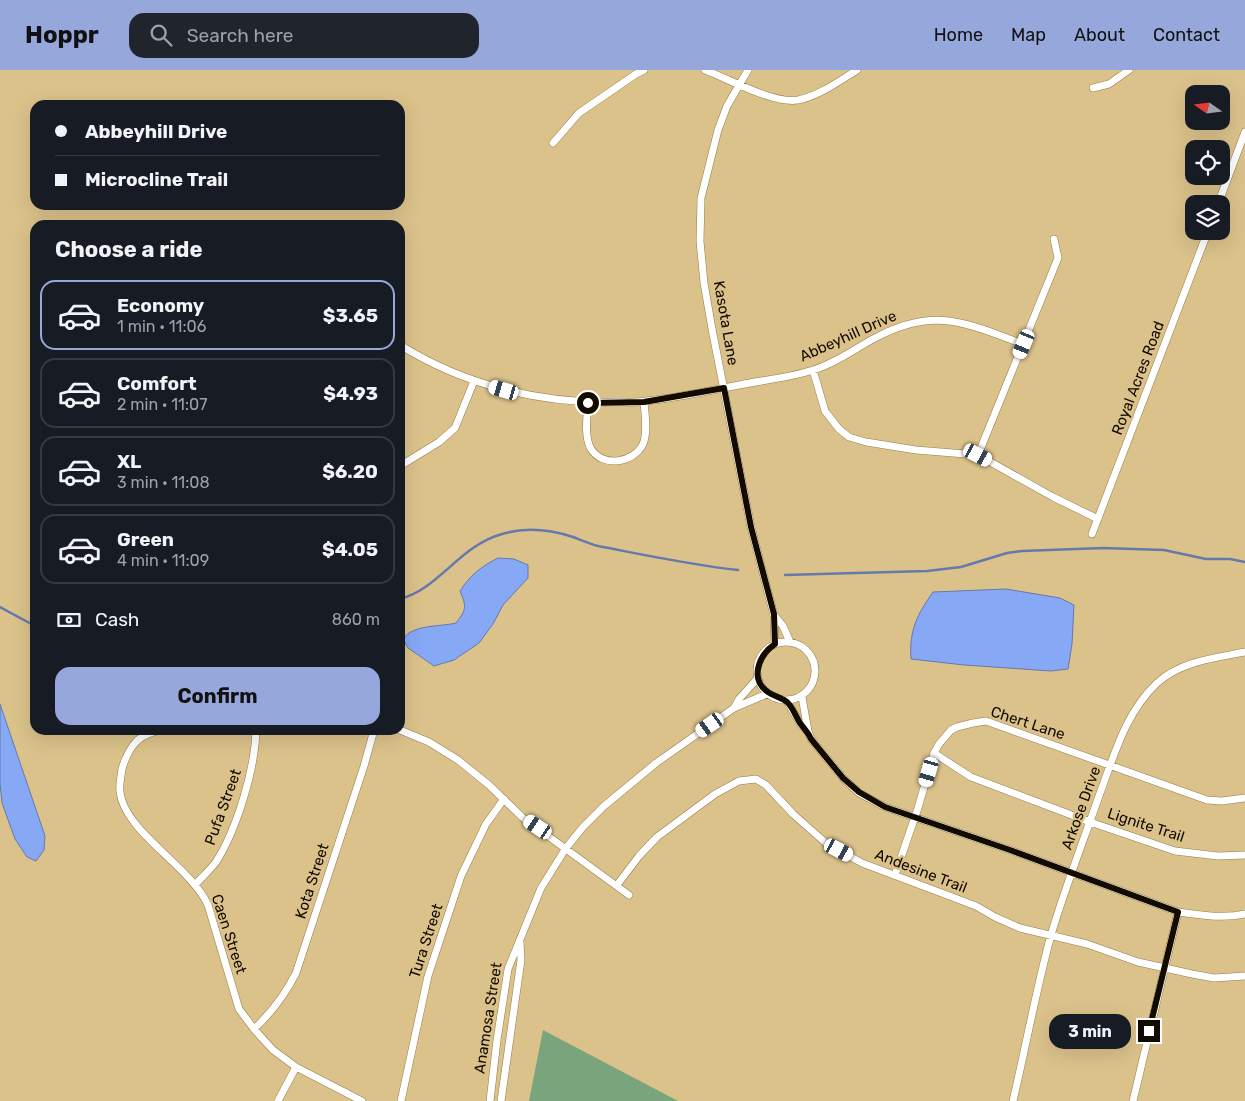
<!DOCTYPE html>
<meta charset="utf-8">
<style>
body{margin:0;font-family:Rubik,sans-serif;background:#20242c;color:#f1f3f6;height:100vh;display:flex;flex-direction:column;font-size:19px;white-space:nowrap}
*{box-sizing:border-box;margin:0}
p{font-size:16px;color:#9ea1a6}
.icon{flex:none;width:28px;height:28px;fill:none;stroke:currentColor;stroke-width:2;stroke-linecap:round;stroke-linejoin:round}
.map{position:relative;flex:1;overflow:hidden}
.drawer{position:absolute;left:30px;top:150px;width:375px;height:515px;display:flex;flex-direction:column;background:#171b24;border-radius:15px;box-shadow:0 5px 20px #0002}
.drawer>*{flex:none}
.guide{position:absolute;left:30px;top:30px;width:375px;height:110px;border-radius:15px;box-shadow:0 5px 20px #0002;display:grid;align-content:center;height:110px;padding:0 25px;background:#171b24}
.needle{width:32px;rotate:284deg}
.controls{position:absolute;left:1185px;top:15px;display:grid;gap:10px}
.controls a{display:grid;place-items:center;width:45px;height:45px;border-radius:10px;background:#171b24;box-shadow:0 5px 20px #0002;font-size:25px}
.end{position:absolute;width:22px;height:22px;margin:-11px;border:6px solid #130a00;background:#fff;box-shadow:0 0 0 2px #fff}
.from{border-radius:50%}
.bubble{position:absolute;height:35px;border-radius:15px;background:#171b24;box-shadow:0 5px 20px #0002;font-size:16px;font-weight:700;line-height:35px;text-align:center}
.car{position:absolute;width:15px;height:30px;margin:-15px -8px;border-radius:6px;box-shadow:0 0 4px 1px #0007;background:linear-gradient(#fff 24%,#345 0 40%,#fff 0 76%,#345 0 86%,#fff 0)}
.guide b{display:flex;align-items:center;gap:18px;height:48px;font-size:19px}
.guide b+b{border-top:1px solid #363941}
.guide i{width:12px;height:12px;background:#f1f3f6}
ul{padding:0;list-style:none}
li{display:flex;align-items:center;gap:15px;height:70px;margin:0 10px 8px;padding:0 15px;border:2px solid #363941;border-radius:15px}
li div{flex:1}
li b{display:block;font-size:19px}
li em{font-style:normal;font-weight:700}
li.on{border-color:#96a8db}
li>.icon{width:45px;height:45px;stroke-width:1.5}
h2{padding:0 25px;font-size:22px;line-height:60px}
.pay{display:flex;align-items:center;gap:12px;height:55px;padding:0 25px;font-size:19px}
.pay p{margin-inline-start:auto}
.button{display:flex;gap:10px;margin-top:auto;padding:10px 25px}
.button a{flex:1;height:58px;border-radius:15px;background:#96a8db;color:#111;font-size:20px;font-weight:700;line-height:58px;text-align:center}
header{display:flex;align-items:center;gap:30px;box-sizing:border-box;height:70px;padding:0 25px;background:#96a8db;color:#111}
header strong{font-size:24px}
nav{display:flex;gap:28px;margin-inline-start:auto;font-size:18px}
.search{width:350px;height:45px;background:#20242c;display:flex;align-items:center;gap:12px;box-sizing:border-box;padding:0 18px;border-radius:15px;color:#9ea1a6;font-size:19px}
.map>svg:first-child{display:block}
</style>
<header>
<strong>Hoppr</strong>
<div class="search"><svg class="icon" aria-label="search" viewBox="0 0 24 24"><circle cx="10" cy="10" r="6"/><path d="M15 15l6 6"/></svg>Search here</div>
<nav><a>Home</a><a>Map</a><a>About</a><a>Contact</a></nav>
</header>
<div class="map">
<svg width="1245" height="1031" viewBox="0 0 1245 1031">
<rect width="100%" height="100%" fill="#dbc28b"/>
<!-- green -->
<path fill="#7aa57c" d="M543 960 678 1031H529Z"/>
<!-- water -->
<path fill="#86a8f5" stroke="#6479ac" d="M498 488 514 489 528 495V508L503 535 493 554 479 573 454 590 434 596 408 578 403 569C413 554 440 557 456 553 466 540 467 537 460 521 470 505 482 496 498 488Z
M1006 519 1060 528 1074 535 1072 574 1068 599 1051 601 964 595 911 589C909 560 917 545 933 522Z
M0 634 45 766 44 780 36 791 27 787 15 769 2 733 0 714Z"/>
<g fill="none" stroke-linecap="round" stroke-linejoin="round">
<!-- stream -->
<path stroke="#6479ac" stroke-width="2.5" d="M785 505 927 501 961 497 1007 483 1022 481 1103 478 1164 480 1206 489H1230L1245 492
M400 529C439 519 459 476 502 464 525 457 551 460 573 467 581 470 590 474 598 476 645 485 691 495 738 500
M0 537 35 556"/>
<!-- street casing -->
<g stroke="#947c47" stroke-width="8">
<path id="street" d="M705 0C729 9 773 34 798 30 819 26 839 11 857 0
M748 0 727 36 718 60 701 128 700 171 704 213 712 259 751 457 774 545 775 574
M1093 18 1109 14 1129 0
M553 73 579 43 636 4 644 0
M1218 134 1245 62
M400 275C464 315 540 334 616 332 625 332 636 333 646 331 677 328 708 321 739 315 763 310 789 308 813 300 834 294 853 280 873 269 933 236 964 252 1023 274
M813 300 825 341 839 359 849 367 866 372 916 380 978 385 1053 427 1098 449
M588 333C587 347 584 367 591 379 603 398 634 393 643 374 648 363 645 344 644 332
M978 385 1058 188 1054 169
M400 396 439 372 455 358 474 311
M1092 464 1208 161
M774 545 783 556 790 572
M757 601a29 29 0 1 1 58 0a29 29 0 1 1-58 0Z
M802 627 808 661 811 669 843 708 859 723 885 737 1010 780 1178 842C1200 845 1223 849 1245 844
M787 631 801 655 807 661
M734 638 739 629 757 609
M160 660C154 662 147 664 142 667 132 673 125 688 122 699 121 707 119 714 120 722 124 761 190 796 208 835L239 939 254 959 273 980 296 997 362 1031
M400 660 429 672 458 690 489 715 522 747 629 825
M934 683 971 707 1090 752 1175 781 1218 786 1245 785
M895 805 918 738 934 683 939 674 951 660 957 657 973 653 986 651 1207 730 1222 731 1245 728
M195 815C202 807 210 800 216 792 237 759 255 699 256 660
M617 815 639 786 657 767 715 724 739 711 756 709 766 715 793 744 827 774 862 793 976 836 995 847 1020 858 1087 874 1138 892 1192 904 1214 908 1245 906
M254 959C272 942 285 925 296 903L364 696 374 660
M278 1031 296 997
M401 1031 428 906 461 806 486 754 504 729
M490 1031 497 970 508 899 541 818 566 778 583 757 604 736 656 693 734 638 769 623
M501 1031 521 890 520 872
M1013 1031C1026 976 1036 920 1051 865 1065 818 1083 772 1099 726 1114 686 1125 643 1157 613 1181 591 1215 588 1245 582
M1133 1031 1178 842"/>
</g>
<!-- street -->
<use href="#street" stroke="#fff" stroke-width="7"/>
</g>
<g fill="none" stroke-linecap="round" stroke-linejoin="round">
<!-- route -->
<path stroke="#130a00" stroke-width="6" d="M588 333 644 332 724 318 751 457 774 544 775 574C759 585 749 609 768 622 773 626 784 628 788 633 793 638 796 647 800 653 804 659 808 662 811 669L843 708 859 722 885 737 1010 780 1178 842 1149 961"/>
</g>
<g text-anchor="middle" stroke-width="5" stroke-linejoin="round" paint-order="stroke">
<!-- street labels -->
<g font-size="15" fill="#130a00" stroke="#dbc28b">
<text transform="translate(726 253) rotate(80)" y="5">Kasota Lane</text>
<text transform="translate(848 266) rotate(-24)" y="5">Abbeyhill Drive</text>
<text transform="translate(1138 308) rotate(-69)" y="5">Royal Acres Road</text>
<text transform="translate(1028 653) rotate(18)" y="5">Chert Lane</text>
<text transform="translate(223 737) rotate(-70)" y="5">Pufa Street</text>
<text transform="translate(1081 738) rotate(-70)" y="5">Arkose Drive</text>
<text transform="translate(1146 755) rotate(18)" y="5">Lignite Trail</text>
<text transform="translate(921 801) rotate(21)" y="5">Andesine Trail</text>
<text transform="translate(312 811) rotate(-72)" y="5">Kota Street</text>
<text transform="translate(229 864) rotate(72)" y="5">Caen Street</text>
<text transform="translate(426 871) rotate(-72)" y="5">Tura Street</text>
<text transform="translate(488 948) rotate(-81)" y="5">Anamosa Street</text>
</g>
</g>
</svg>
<div class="controls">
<a><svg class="needle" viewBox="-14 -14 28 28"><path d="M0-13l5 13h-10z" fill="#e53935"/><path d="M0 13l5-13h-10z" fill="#9ea1a6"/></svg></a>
<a><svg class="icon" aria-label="locate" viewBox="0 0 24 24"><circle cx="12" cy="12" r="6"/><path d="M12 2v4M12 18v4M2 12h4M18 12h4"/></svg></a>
<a><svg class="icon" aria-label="layers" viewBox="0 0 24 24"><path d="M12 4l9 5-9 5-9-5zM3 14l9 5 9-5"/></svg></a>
</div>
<i class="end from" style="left:588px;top:333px"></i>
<i class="end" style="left:1149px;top:961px"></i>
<div class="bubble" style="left:1049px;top:944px;width:82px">3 min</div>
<i class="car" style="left:1024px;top:274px;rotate:203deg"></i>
<i class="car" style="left:504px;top:320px;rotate:286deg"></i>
<i class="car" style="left:978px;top:385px;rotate:118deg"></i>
<i class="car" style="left:710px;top:655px;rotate:235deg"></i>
<i class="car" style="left:929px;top:702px;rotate:196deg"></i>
<i class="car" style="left:538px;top:757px;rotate:304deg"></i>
<i class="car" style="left:839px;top:780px;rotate:118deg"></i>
<div class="guide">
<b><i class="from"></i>Abbeyhill Drive</b>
<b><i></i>Microcline Trail</b>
</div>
<section class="drawer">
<h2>Choose a ride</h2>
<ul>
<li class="on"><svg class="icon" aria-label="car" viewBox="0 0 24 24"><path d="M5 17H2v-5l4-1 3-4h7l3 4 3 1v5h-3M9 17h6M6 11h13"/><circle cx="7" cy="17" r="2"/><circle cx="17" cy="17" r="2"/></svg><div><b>Economy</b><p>1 min · 11:06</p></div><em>$3.65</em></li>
<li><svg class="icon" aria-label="car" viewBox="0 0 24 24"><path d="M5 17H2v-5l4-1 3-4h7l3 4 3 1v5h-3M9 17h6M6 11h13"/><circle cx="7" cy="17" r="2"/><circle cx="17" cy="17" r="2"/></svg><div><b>Comfort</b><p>2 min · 11:07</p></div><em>$4.93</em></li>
<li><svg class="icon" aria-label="car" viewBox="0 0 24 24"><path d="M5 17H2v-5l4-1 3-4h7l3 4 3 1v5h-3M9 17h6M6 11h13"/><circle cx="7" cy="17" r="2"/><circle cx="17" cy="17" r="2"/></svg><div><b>XL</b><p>3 min · 11:08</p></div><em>$6.20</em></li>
<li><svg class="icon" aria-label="car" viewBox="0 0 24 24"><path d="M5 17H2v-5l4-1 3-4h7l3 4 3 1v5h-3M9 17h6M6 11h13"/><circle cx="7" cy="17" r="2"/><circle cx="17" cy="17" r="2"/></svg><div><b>Green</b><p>4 min · 11:09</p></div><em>$4.05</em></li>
</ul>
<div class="pay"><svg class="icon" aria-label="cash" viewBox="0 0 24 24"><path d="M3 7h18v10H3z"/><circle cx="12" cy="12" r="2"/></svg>Cash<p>860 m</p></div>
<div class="button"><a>Confirm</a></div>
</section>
</div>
